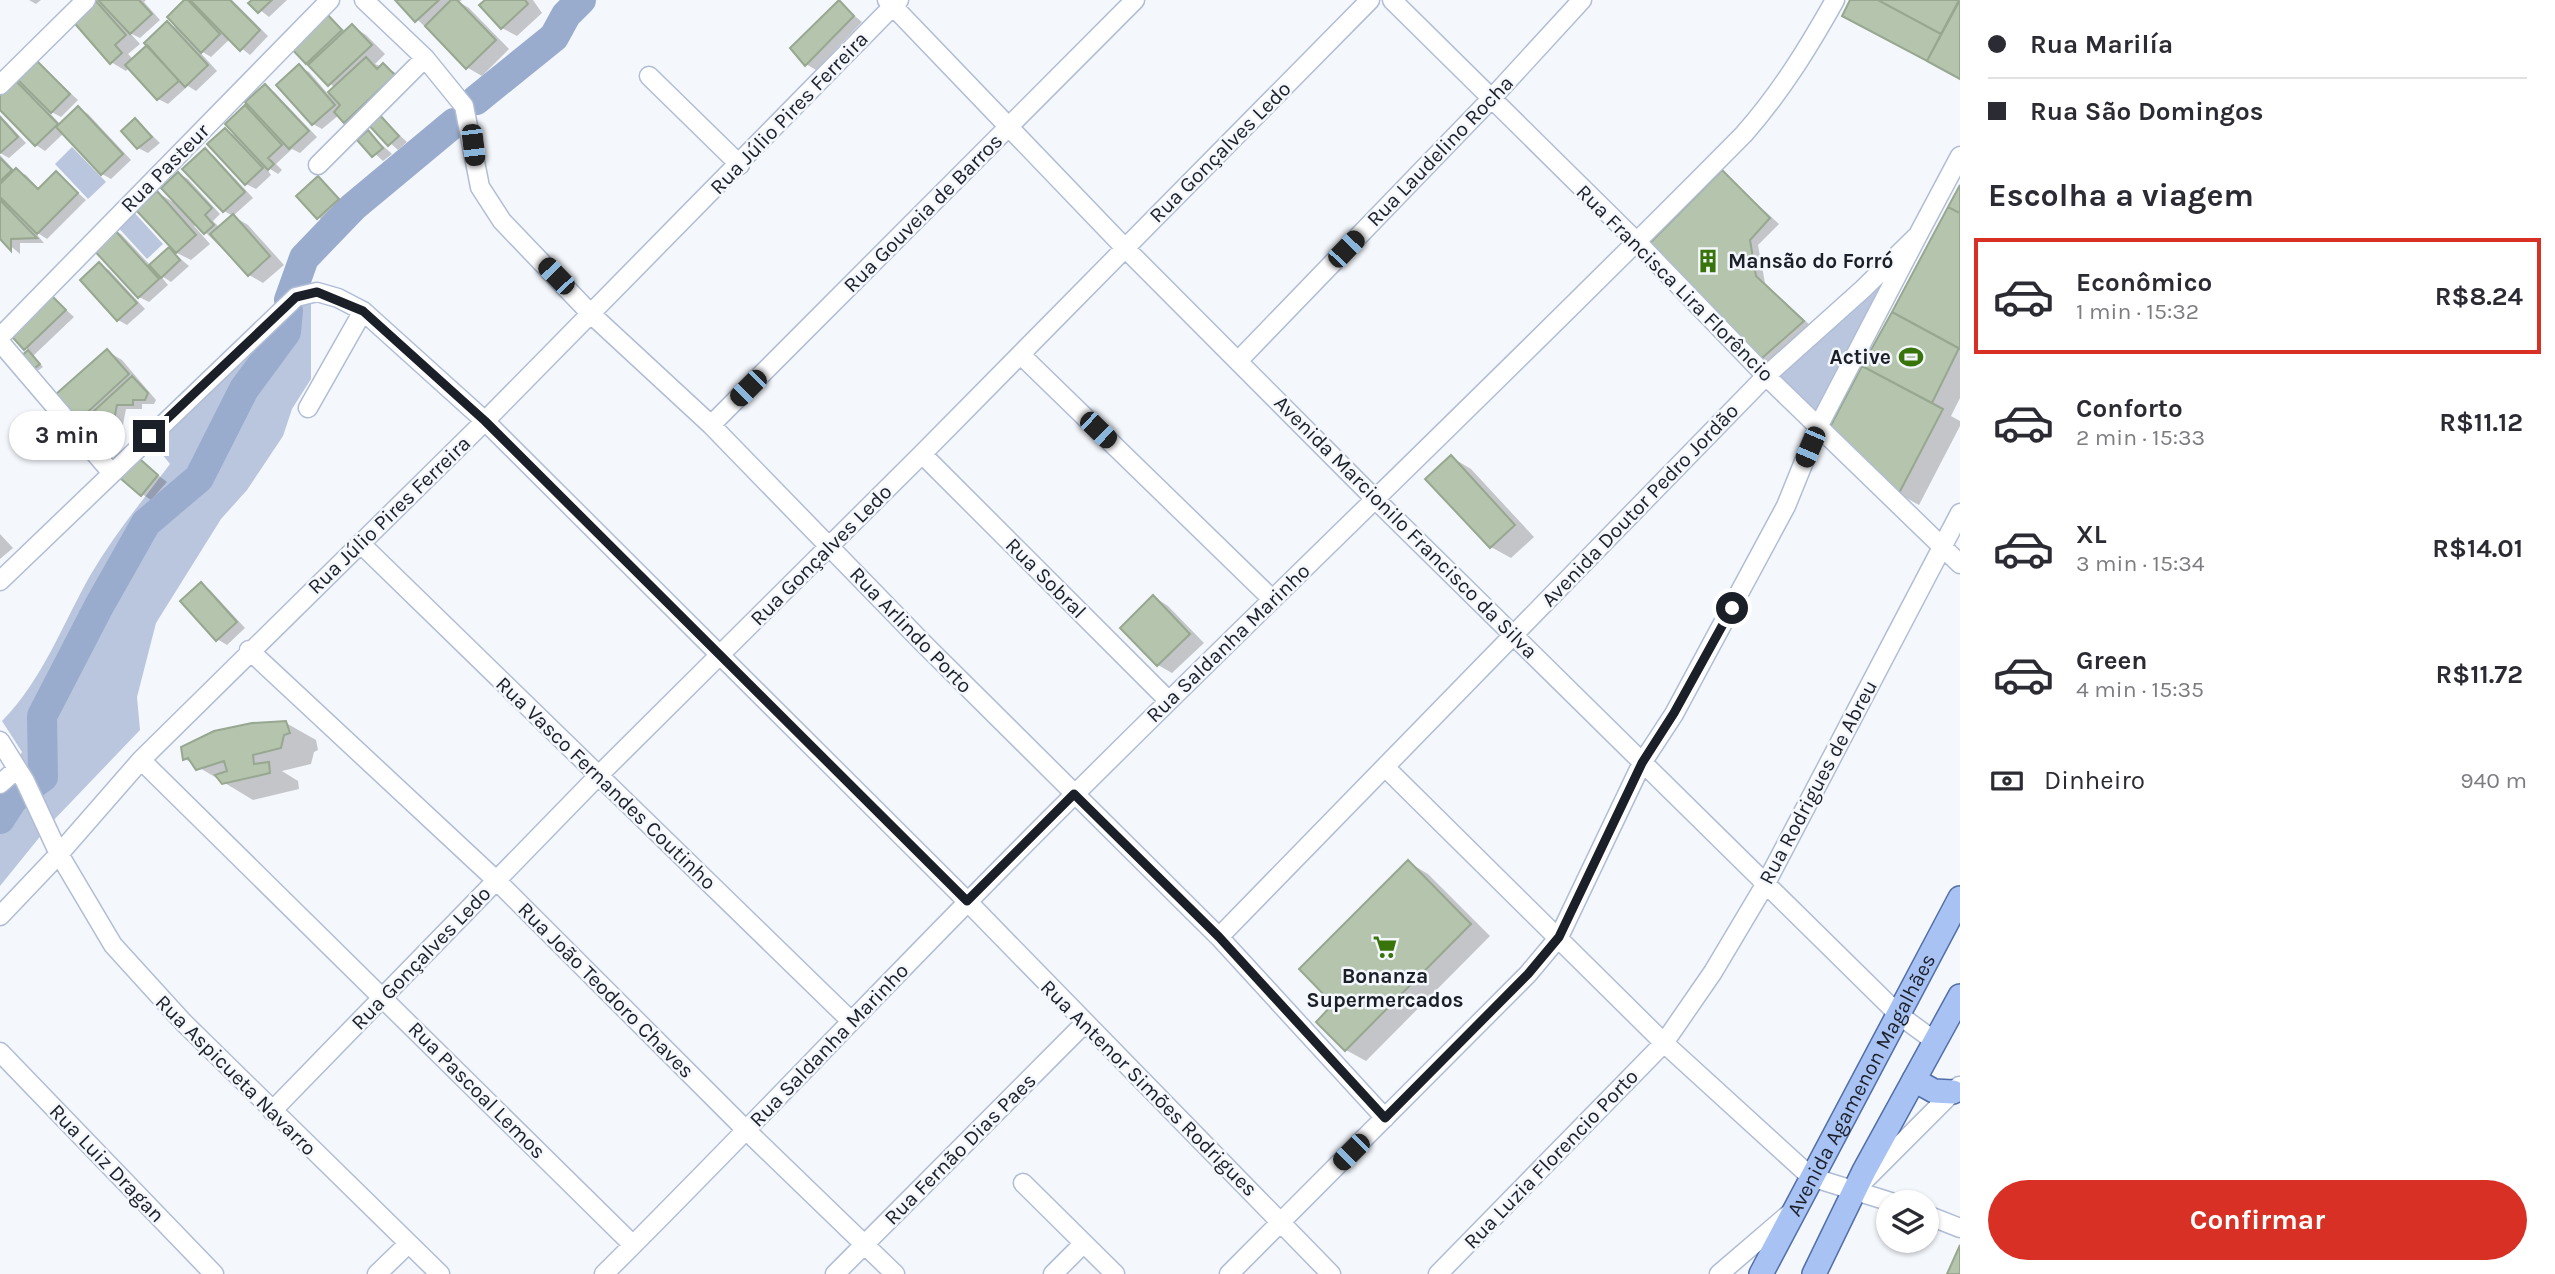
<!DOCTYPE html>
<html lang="pt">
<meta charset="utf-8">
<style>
body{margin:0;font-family:Karla,sans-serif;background:#f7f7f7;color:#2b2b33;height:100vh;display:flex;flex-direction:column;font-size:26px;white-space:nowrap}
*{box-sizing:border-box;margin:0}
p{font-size:23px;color:#7c7c81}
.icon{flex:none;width:38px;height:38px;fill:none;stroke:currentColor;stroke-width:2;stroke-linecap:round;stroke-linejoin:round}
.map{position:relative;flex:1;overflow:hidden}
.sheet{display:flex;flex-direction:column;background:#fff;width:595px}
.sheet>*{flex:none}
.guide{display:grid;align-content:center;height:154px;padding:0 28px;background:#fff}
.fabs{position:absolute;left:1876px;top:1190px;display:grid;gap:14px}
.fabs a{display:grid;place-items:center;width:63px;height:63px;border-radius:50%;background:#fff;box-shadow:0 2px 5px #0004;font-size:35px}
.end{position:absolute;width:32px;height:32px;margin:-16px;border:9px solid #1b1f28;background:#fff;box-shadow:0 0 0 4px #fff}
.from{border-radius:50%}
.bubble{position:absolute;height:49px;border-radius:24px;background:#fff;box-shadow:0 2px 5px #0004;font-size:23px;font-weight:700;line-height:49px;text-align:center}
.car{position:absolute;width:21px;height:42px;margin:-21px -10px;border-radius:9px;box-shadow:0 0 5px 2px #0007;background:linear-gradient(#222 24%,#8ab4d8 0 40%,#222 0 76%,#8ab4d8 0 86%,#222 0)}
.guide b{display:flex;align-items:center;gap:24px;height:66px;font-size:26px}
.guide b+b{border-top:2px solid #e1e1e2}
.guide i{width:18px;height:18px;background:#2b2b33}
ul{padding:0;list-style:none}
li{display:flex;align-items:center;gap:21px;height:116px;margin:0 14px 10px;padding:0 14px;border:4px solid transparent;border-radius:0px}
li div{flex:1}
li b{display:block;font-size:26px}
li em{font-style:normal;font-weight:700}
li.active{border-color:#d93025}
li>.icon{width:63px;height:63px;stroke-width:1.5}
h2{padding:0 28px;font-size:32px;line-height:84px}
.pay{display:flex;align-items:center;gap:18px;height:77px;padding:0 28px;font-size:26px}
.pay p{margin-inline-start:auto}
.action{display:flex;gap:14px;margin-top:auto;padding:14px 28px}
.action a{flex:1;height:80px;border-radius:42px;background:#d93025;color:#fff;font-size:28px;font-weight:700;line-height:80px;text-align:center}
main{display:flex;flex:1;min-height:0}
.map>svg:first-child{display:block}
</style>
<main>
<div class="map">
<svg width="1960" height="1274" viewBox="0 0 1960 1274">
<rect width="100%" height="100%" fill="#f4f7fc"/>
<!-- green -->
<path fill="#bac6dd" d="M72 147 106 182 88 199 55 164Z
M131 209 163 244 147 259 115 224Z
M1893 268 1817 424 1770 377Z
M311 302V379L292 409 283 436 247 490 221 519 156 623 137 697 140 730 51 823 0 886V782L7 776 22 752 2 721C43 679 62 625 91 574 114 535 143 500 170 464L146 434 273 311Z"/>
<!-- shadow -->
<path fill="#0003" d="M29 0H41L36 4Z
M94 0 106 7 101 0H146L144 2 160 20 140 38 130 33 140 44 128 54 133 59 168 23 182 31 186 0 197 6 192 0H232L268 36 250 55 230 39 211 57 196 48 217 71 196 91 188 86 168 104 158 99 130 67 126 71 111 62Z
M254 0H287L269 17 251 3Z
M397 0H462L459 2 469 8 509 49 482 76 468 68Z
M488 0H533L542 13 517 36 502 28Z
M1852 0H1960V77L1854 20Z
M839 3 862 22 816 70 806 64Z
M325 14 346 32 352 26 366 35 385 54 375 64 398 74 377 114 407 142 398 150 368 123 360 130 339 115 322 129 313 124 299 67 309 72 328 94 335 88 308 62Z
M38 63 78 100 61 117 46 109 61 125 78 108 88 114 131 160 111 179 102 174 64 133 45 151 36 145 0 108 13 80 26 87Z
M265 86 274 92 317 137 300 153 292 149 276 164 282 170 278 174 264 165 271 175 256 189 246 184 225 130 239 138 245 108 259 116Z
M0 115 26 143 9 158 0 153Z
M136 120 160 143 148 153 138 148Z
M368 132 392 154 383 161 360 140Z
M205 150 214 156 253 198 233 216 248 225 284 265 263 283 249 275 197 224 194 226 210 244 191 260 177 253 139 210 158 193 178 205 179 174 188 179 220 214 213 221 220 228 233 216 224 211Z
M0 155 15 171 26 175 40 190 57 174 86 200 47 239 33 230 44 243H20V254L0 237Z
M1722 172 1779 224 1758 245 1765 283 1812 327 1771 363 1762 358Z
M318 178 347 205 327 223 318 217Z
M1960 189V398L1951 416 1960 421V426L1919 505 1899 494 1831 428Z
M112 228 121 234 151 266 169 249 189 266 171 282 160 275 168 285 149 302 139 297Z
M99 264 109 270 145 309 127 325 118 320Z
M49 294 74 317 33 356 43 367 36 372 22 358 30 351 26 348Z
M107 351 122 360 156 400 154 404H142V409H126L123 425 94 427 80 419Z
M132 455 167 482 151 500 142 494Z
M1451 457 1471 469 1534 537 1511 558 1491 547Z
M0 534 13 548 0 559Z
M201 584 210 590 245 628 227 645 217 639Z
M1154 597 1168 606 1204 643 1172 673 1158 665Z
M286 723 316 740 318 750 314 752 311 764 282 771 298 781 299 789 253 800 185 759Z
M1408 862 1428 874 1490 936 1366 1061 1346 1050 1336 1004Z"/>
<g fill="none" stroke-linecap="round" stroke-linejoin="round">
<!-- river -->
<path stroke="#9aaccd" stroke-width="30" d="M476 100 554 37 566 15 581 0
M289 300 304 258 353 207 454 123
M0 819 13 799 43 777 42 716 99 606 146 523 199 478 244 389 286 332 288 310"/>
</g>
<!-- building -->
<path fill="#b4c4ad" stroke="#97a790" stroke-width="2" d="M91 0H95L126 35 115 45 122 53 110 64 70 18Z
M98 0H139L152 14 130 34Z
M184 0H188L220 34 201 53 167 17Z
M190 0H230L260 30 240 51Z
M252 0H272L258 13 248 3Z
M395 0H439L415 22Z
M451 0H457L496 40 466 69 425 26Z
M485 0H525L528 4 501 29 479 5Z
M839 0 854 16 805 66 790 48Z
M1850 0H1878L1941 34 1927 61 1842 16Z
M1878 0H1959L1941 34Z
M1960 0V79L1927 61Z
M325 12 342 30 306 64 289 46Z
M167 21 208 65 185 87 144 43Z
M352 24 372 45 328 86 308 65Z
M147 45 179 81 157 100 125 65Z
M366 57 377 69 383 63 395 75 344 123 334 112 340 105 328 92Z
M37 61 70 94 51 113 18 80Z
M299 64 335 105 312 125 276 85Z
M13 78 58 124 35 146 0 110V91Z
M265 84 309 131 289 149 245 102Z
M245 105 282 145 268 158 274 164 268 170 225 124Z
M78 106 123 154 101 175 56 127Z
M377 112 399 136 388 146 366 122Z
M0 117 18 137 0 153Z
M135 118 152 137 137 149 121 131Z
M225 128 263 168 245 185 207 144Z
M368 130 383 148 372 157 357 140Z
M205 148 245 192 223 212 182 169Z
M0 158 12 170 0 181Z
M16 168 38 189 56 171 78 193 37 234 0 197V184Z
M1722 170 1770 218 1750 240 1756 276 1804 321 1761 359 1647 246Z
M178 172 212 208 205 215 214 225 204 234 161 188Z
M318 176 339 199 317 219 296 196Z
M1960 185V213L1948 207Z
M157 191 196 235 176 253 136 210Z
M0 200 37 238 11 239V251L0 239Z
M1948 207 1960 213V349L1892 312Z
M233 214 270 256 248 276 210 234Z
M111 226 159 279 138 298 90 246Z
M169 247 180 260 161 278 149 265Z
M99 262 137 303 117 321 80 280Z
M48 292 66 310 24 350 7 331Z
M1892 312 1959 348 1932 403 1862 366Z
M107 349 129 374 79 420 56 394Z
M28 350 40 364 31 371 19 358Z
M1862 366 1943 409 1898 495 1829 429Z
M132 376 148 393 145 400H133V405H117L114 420 83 421Z
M132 452 158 475 141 496 114 473Z
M1451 455 1515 525 1490 548 1425 479Z
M201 582 237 622 216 641 180 601Z
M1153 595 1190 634 1157 666 1120 628Z
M286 721 290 733 284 735 281 748 253 755 254 764 269 762 270 773 222 784 215 775 227 771 224 761 196 770 188 758 183 760 181 747 214 731 252 723Z
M1408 860 1471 924 1345 1051 1316 1022 1333 1004 1299 969Z
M1960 1245V1274H1947Z"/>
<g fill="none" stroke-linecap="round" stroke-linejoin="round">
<!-- minor casing -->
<g stroke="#b0bdd5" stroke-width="21">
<path id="minor" d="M364 0 425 58 464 106 480 187 502 221 591 314 711 425 924 644 1219 937 1385 1118
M887 0 1125 248 1376 500 1899 1015 1936 1042
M1392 0 1638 243 1766 376 1960 564
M649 76 740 165
M0 85 86 0
M318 165 425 58
M0 337 330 0
M0 342 111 472
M1021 355 1272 599
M1238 361 1491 99 1582 0
M308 408 363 311
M711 425 1135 0
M922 454 1169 701
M361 544 851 1021
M0 581 296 297 317 292 338 298 363 311 485 421 967 901 1331 1274
M249 650 497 881 747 1131 895 1274
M0 741 25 781 59 854 113 945 184 1023 440 1274
M141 760 633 1245
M1385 767 1664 1043 1811 1177 1891 1202
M0 784 17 769
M0 916 59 854 141 760 485 421 899 0
M1219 937 1766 376 1863 289 1918 235 1960 156
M0 1052 214 1274
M272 1111 598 776 922 454 1370 0
M1865 1180 1959 1086
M1023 1183 1115 1274
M1927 1215 1960 1228
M377 1274 408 1244
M604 1274C763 1116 915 952 1075 794 1297 573 1524 357 1744 134 1781 92 1808 48 1835 0
M835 1274 1084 1024
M1053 1274 1083 1244
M1229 1274 1528 974 1559 937 1642 763 1674 714 1786 506 1818 427 1918 235
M1438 1274 1664 1043 1713 972 1766 883 1960 513
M1719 1274 1789 1214"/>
</g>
<!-- major casing -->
<g stroke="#516ea8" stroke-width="26">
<g id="major">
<path d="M1914 1080 1934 1091 1953 1092"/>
<path id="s1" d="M1761 1274 1960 898"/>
<path d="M1814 1274 1864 1171 1960 996"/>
</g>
</g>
<!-- minor -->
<use href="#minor" stroke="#fff" stroke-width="18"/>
<!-- major -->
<use href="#major" stroke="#a8c2f4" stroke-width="23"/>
</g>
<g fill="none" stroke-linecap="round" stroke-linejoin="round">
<!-- route -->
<path stroke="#1b1f28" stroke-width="9" d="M149 436 296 297 317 292 363 311 485 421 967 901 1074 794 1219 937 1385 1118 1528 974 1559 937 1642 763 1674 713 1732 608"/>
</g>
<!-- icons -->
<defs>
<g id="building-bare" transform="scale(1.89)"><path d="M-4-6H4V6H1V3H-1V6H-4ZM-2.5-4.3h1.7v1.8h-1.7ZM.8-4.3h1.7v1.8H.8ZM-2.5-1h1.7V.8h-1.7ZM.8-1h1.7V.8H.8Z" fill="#387409" stroke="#f4f7fc" stroke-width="2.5" paint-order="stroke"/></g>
<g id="stadium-bare" transform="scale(1.89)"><path d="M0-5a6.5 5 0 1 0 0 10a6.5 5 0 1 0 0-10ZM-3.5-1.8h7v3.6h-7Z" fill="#387409" stroke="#f4f7fc" stroke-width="2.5" paint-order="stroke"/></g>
<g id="supermarket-bare" transform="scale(1.89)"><path d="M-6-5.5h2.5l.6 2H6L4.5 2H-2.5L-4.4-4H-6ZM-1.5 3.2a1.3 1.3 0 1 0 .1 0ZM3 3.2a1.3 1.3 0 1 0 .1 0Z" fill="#387409" stroke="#f4f7fc" stroke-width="2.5" paint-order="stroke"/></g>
</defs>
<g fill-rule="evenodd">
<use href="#building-bare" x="1708" y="261"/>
<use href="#stadium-bare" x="1911" y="357"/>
<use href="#supermarket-bare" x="1385" y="947"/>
</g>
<g text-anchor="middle" stroke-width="5" stroke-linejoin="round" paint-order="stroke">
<!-- street labels -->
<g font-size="21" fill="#1b1f28" stroke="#f4f7fc">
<text transform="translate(789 113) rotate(-46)" y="7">Rua Júlio Pires Ferreira</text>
<text transform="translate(1440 151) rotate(-46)" y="7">Rua Laudelino Rocha</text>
<text transform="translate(1220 152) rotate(-45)" y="7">Rua Gonçalves Ledo</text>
<text transform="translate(165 168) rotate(-45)" y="7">Rua Pasteur</text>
<text transform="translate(923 213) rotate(-45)" y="7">Rua Gouveia de Barros</text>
<text transform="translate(1675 283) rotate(45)" y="7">Rua Francisca Lira Florêncio</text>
<text transform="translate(1640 505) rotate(-46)" y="7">Avenida Doutor Pedro Jordão</text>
<text transform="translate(389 515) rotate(-44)" y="7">Rua Júlio Pires Ferreira</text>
<text transform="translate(1406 527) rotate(45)" y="7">Avenida Marcionilo Francisco da Silva</text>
<text transform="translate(821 555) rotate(-45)" y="7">Rua Gonçalves Ledo</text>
<text transform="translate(1046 578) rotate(45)" y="7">Rua Sobral</text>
<text transform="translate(911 630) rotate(46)" y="7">Rua Arlindo Porto</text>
<text transform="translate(1228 643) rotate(-44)" y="7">Rua Saldanha Marinho</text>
<text transform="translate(1818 782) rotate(-62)" y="7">Rua Rodrigues de Abreu</text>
<text transform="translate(606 783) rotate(44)" y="7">Rua Vasco Fernandes Coutinho</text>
<text transform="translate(421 958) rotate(-46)" y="7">Rua Gonçalves Ledo</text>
<text transform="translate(606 990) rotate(45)" y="7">Rua João Teodoro Chaves</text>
<text transform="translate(829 1045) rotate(-46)" y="7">Rua Saldanha Marinho</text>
<text transform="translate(236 1075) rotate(45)" y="7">Rua Aspicueta Navarro</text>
<text dy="7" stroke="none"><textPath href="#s1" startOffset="214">Avenida Agamenon Magalhães</textPath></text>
<text transform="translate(1149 1088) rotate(45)" y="7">Rua Antenor Simões Rodrigues</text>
<text transform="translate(477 1090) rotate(45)" y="7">Rua Pascoal Lemos</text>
<text transform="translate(960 1149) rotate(-45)" y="7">Rua Fernão Dias Paes</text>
<text transform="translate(1551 1159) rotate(-46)" y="7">Rua Luzia Florencio Porto</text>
<text transform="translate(107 1163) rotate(46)" y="7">Rua Luiz Dragan</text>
</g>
<!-- poi labels -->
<g font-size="21" font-weight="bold" fill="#1b1f28" stroke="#f4f7fc" text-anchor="start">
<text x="1728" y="268">Mansão do Forró</text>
<text x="1891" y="364" text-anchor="end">Active</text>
<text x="1385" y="983" text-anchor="middle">Bonanza<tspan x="1385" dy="24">Supermercados</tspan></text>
</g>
</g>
</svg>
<div class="fabs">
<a><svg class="icon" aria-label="layers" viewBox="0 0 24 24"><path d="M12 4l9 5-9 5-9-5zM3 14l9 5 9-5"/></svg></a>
</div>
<i class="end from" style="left:1732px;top:608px"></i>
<i class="end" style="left:149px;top:436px"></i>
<div class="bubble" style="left:9px;top:411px;width:116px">3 min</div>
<i class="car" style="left:473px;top:145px;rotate:173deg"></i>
<i class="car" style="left:1346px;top:249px;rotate:44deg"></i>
<i class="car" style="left:556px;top:276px;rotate:316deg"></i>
<i class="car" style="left:748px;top:388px;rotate:225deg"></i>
<i class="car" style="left:1098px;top:430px;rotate:134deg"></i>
<i class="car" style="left:1810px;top:447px;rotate:203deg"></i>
<i class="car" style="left:1351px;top:1152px;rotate:225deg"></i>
</div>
<section class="sheet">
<div class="guide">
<b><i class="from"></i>Rua Marilía</b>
<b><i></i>Rua São Domingos</b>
</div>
<h2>Escolha a viagem</h2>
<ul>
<li class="active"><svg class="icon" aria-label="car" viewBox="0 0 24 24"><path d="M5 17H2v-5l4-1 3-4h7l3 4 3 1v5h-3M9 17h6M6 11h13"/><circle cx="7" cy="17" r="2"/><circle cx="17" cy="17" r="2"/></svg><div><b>Econômico</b><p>1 min · 15:32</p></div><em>R$8.24</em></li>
<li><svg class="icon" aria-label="car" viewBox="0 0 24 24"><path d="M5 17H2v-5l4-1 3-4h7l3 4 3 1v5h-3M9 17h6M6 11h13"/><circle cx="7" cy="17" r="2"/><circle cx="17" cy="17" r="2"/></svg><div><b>Conforto</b><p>2 min · 15:33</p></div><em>R$11.12</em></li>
<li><svg class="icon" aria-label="car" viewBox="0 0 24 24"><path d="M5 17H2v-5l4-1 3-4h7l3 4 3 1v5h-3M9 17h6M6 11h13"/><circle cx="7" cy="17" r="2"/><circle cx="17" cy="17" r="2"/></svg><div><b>XL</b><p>3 min · 15:34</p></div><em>R$14.01</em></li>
<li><svg class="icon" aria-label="car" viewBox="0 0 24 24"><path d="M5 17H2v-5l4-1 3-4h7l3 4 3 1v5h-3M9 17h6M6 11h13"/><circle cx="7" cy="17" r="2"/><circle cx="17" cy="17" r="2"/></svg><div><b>Green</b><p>4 min · 15:35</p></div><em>R$11.72</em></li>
</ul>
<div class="pay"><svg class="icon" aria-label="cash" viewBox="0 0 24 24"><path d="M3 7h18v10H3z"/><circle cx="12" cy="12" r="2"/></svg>Dinheiro<p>940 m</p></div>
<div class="action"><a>Confirmar</a></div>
</section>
</main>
